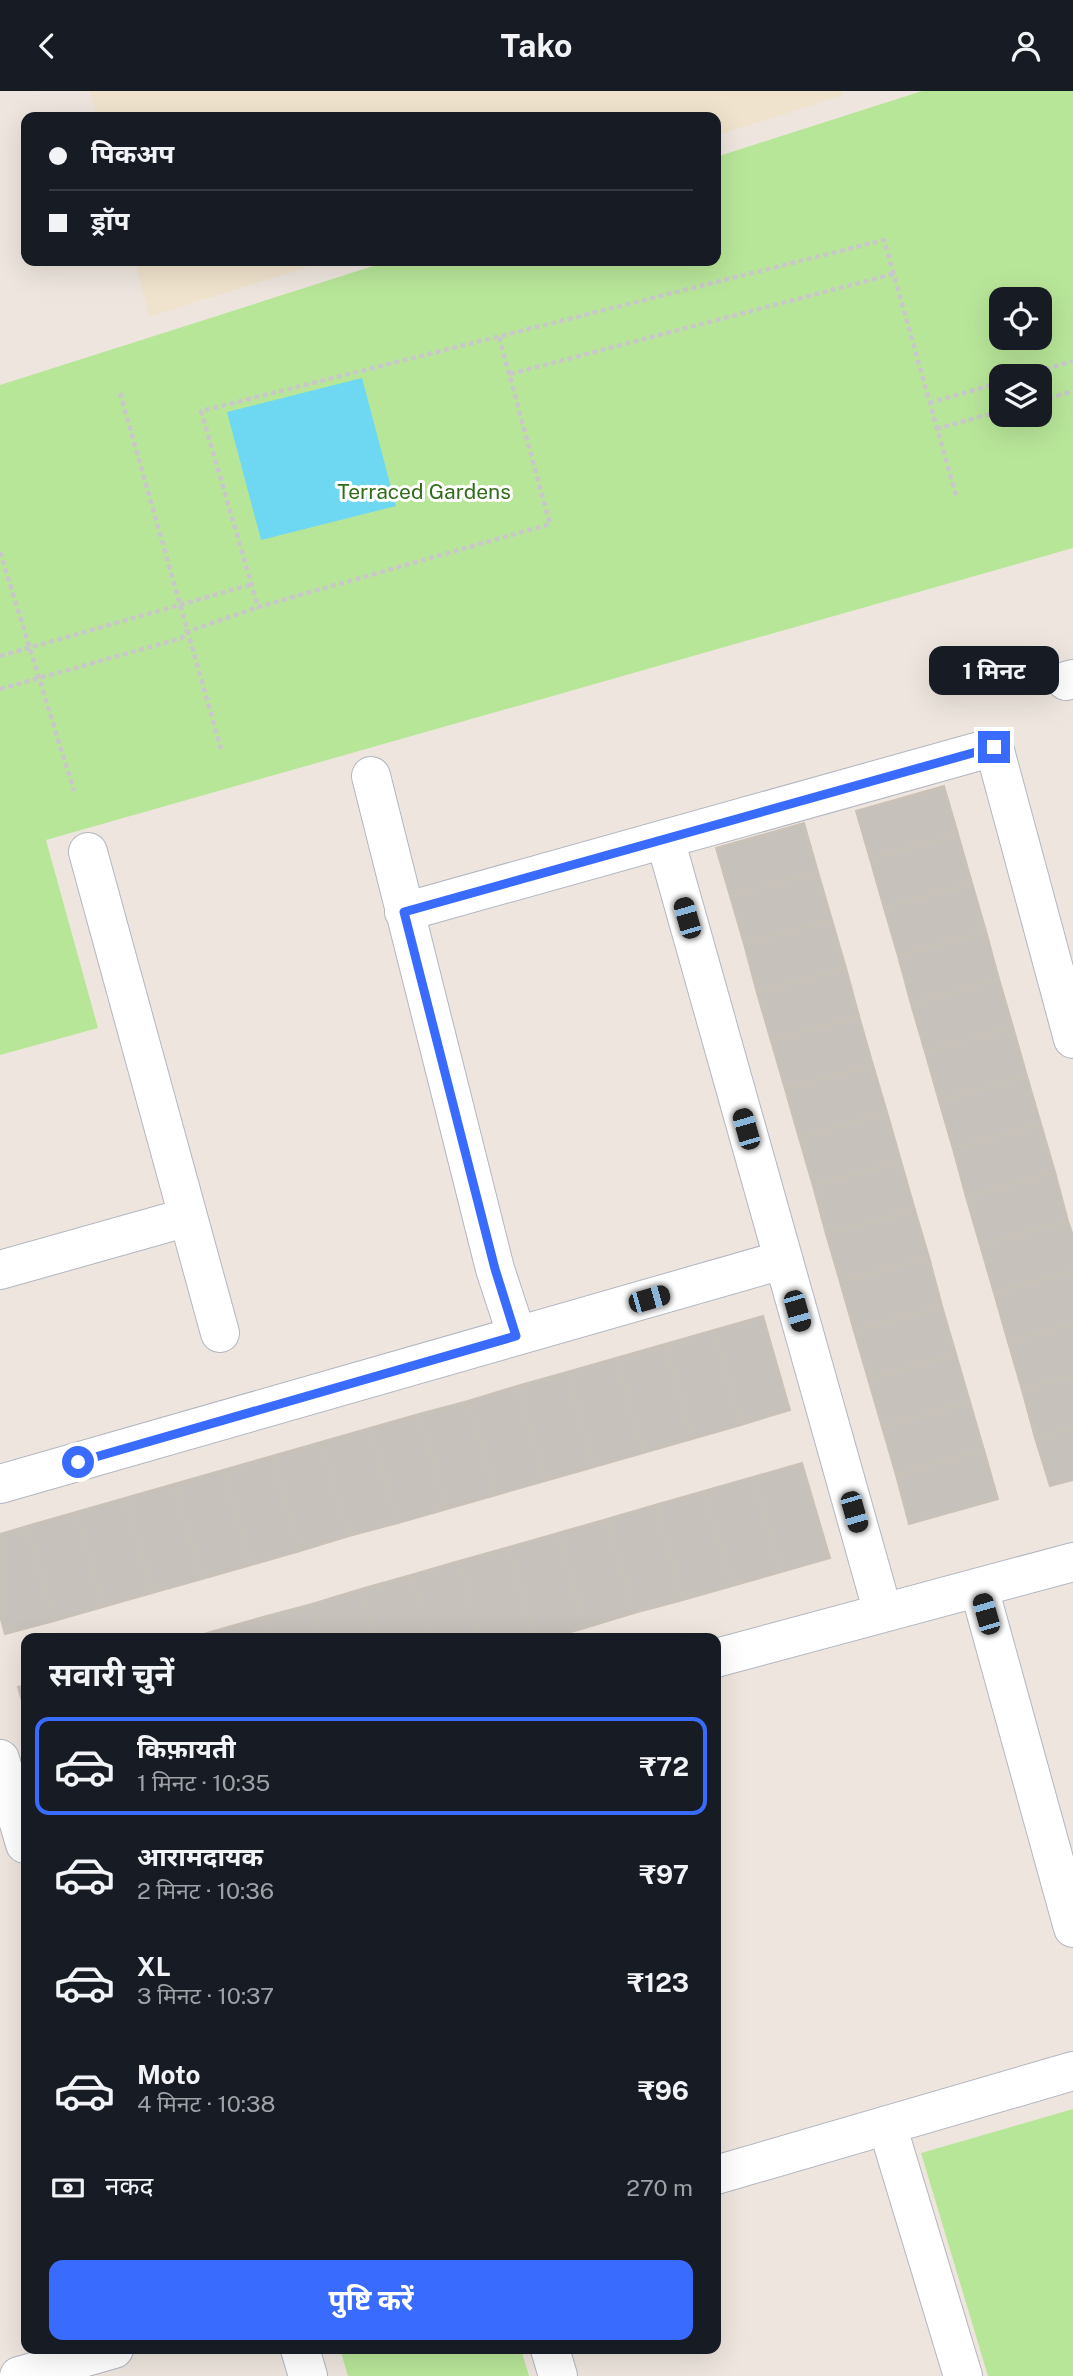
<!DOCTYPE html>
<html lang="hi">
<meta charset="utf-8">
<style>
body{margin:0;font-family:"Public Sans","Noto Sans Devanagari",sans-serif;background:#20242c;color:#f1f3f6;height:100vh;display:flex;flex-direction:column;font-size:26px;white-space:nowrap}
*{box-sizing:border-box;margin:0}
p{font-size:23px;color:#9ea1a6}
.icon{flex:none;width:38px;height:38px;fill:none;stroke:currentColor;stroke-width:2;stroke-linecap:round;stroke-linejoin:round}
.map{position:relative;flex:1;overflow:hidden}
.panel{position:absolute;left:21px;top:1542px;width:700px;height:721px;display:flex;flex-direction:column;background:#171b24;border-radius:14px;box-shadow:0 7px 28px #0002}
.panel>*{flex:none}
.guide{position:absolute;left:21px;top:21px;width:700px;height:154px;border-radius:14px;box-shadow:0 7px 28px #0002;display:grid;align-content:center;height:154px;padding:0 28px;background:#171b24}
.controls{position:absolute;left:989px;top:196px;display:grid;gap:14px}
.controls a{display:grid;place-items:center;width:63px;height:63px;border-radius:14px;background:#171b24;box-shadow:0 7px 28px #0002;font-size:35px}
.end{position:absolute;width:32px;height:32px;margin:-16px;border:9px solid #3a6bff;background:#fff;box-shadow:0 0 0 4px #fff}
.from{border-radius:50%}
.bubble{position:absolute;height:49px;border-radius:14px;background:#171b24;box-shadow:0 7px 28px #0002;font-size:23px;font-weight:700;line-height:49px;text-align:center}
.car{position:absolute;width:21px;height:42px;margin:-21px -10px;border-radius:9px;box-shadow:0 0 5px 2px #0007;background:linear-gradient(#222 24%,#8ab4d8 0 40%,#222 0 76%,#8ab4d8 0 86%,#222 0)}
.guide b{display:flex;align-items:center;gap:24px;height:66px;font-size:26px}
.guide b+b{border-top:2px solid #363941}
.guide i{width:18px;height:18px;background:#f1f3f6}
ul{padding:0;list-style:none}
li{display:flex;align-items:center;gap:21px;height:98px;margin:0 14px 10px;padding:0 14px;border:4px solid transparent;border-radius:14px}
li div{flex:1}
li b{display:block;font-size:26px}
li em{font-style:normal;font-weight:700}
li.selected{border-color:#3a6bff}
li>.icon{width:63px;height:63px;stroke-width:1.5}
h2{padding:0 28px;font-size:32px;line-height:84px}
.pay{display:flex;align-items:center;gap:18px;height:77px;padding:0 28px;font-size:26px}
.pay p{margin-inline-start:auto}
.action{display:flex;gap:14px;margin-top:auto;padding:14px 28px}
.action a{flex:1;height:80px;border-radius:14px;background:#3a6bff;color:#fff;font-size:28px;font-weight:700;line-height:80px;text-align:center}
header{display:flex;justify-content:space-between;align-items:center;height:91px;padding:0 28px;background:#171b24;font-size:32px;font-weight:700}
.map>svg:first-child{display:block}
</style>
<header><svg class="icon" aria-label="back" viewBox="0 0 24 24"><path d="M15 5l-7 7 7 7"/></svg>Tako<svg class="icon" aria-label="person" viewBox="0 0 24 24"><circle cx="12" cy="8" r="4"/><path d="M4 21q1-7 8-7t8 7"/></svg></header>
<div class="map">
<svg width="1073" height="2285" viewBox="0 0 1073 2285">
<rect width="100%" height="100%" fill="#eee6de"/>
<!-- education -->
<path fill="#f0e3cd" d="M90 0H842L843 4 716 45V26H97Z
M135 170H326L149 226Z"/>
<!-- green -->
<path fill="#b8e699" fill-rule="evenodd" d="M922 0H1073V457L46 749 98 937 0 964V294L389 170H716V66ZM1001 208H1040V247H1001ZM1001 285H1040V324H1001Z
M1073 2018V2285H988L921 2062Z
M340 2258H521L529 2285H348Z"/>
<!-- water -->
<path fill="#6ed8f3" d="M362 287 396 415 261 449 227 321Z"/>
<!-- building -->
<path fill="#c6c1ba" stroke="#cac2b7" stroke-width="2" d="M944 695 958 743 870 768 856 720Z
M804 732 818 781 730 805 716 757Z
M958 743 972 792 884 817 870 768Z
M818 781 832 829 744 853 730 805Z
M972 792 986 840 898 865 884 817Z
M832 829 846 877 757 902 744 853Z
M986 840 999 888 911 913 898 865Z
M846 877 859 925 771 950 757 902Z
M999 888 1013 936 925 961 911 913Z
M859 925 873 974 785 998 771 950Z
M1013 936 1027 985 939 1010 925 961Z
M873 974 887 1021 799 1047 785 998Z
M1027 985 1041 1033 953 1058 939 1010Z
M887 1021 901 1070 813 1095 799 1047Z
M1041 1033 1055 1081 966 1106 953 1058Z
M901 1070 915 1119 826 1143 813 1095Z
M1055 1081 1068 1130 980 1154 966 1106Z
M915 1119 929 1166 840 1191 826 1143Z
M1068 1130 1073 1145V1180L994 1202 980 1154Z
M929 1166 942 1215 854 1240 840 1191Z
M1073 1180V1233L1008 1251 994 1202Z
M942 1215 956 1263 868 1288 854 1240Z
M763 1225 790 1319 741 1334 714 1239Z
M1073 1233V1284L1022 1299 1008 1251Z
M714 1239 741 1334 692 1348 665 1253Z
M665 1253 692 1348 643 1362 616 1267Z
M956 1263 970 1311 882 1336 868 1288Z
M616 1267 643 1362 594 1376 567 1281Z
M567 1281 594 1376 545 1390 517 1295Z
M1073 1284V1337L1035 1347 1022 1299Z
M517 1295 545 1390 496 1404 468 1310Z
M468 1310 496 1404 447 1418 419 1323Z
M970 1311 984 1359 896 1384 882 1336Z
M419 1323 447 1418 398 1432 370 1337Z
M370 1337 398 1432 349 1445 321 1351Z
M1073 1337V1389L1050 1395 1035 1347Z
M321 1351 349 1445 300 1460 272 1365Z
M984 1359 998 1408 909 1433 896 1384Z
M272 1365 300 1460 251 1474 223 1379Z
M802 1372 830 1467 781 1481 753 1386Z
M223 1379 251 1474 202 1488 174 1393Z
M753 1386 781 1481 732 1495 704 1400Z
M174 1393 202 1488 152 1502 125 1407Z
M704 1400 732 1495 683 1509 655 1414Z
M125 1407 152 1502 103 1516 76 1421Z
M655 1414 683 1509 634 1522 607 1428Z
M76 1421 103 1516 54 1530 27 1435Z
M607 1428 634 1522 585 1537 558 1442Z
M27 1435 54 1530 5 1543 0 1525V1443Z
M558 1442 585 1537 549 1547H534L509 1456Z
M509 1456 534 1547H481L459 1470Z
M459 1470 481 1547H429L411 1484Z
M411 1484 429 1547H376L361 1498Z
M361 1498 376 1547H322L312 1513Z
M312 1513 322 1547H269L263 1526Z
M263 1526 269 1547H216L214 1540Z
M214 1540 216 1547H191Z
M26 1594V1625L18 1596Z"/>
<g fill="none" stroke-linecap="round" stroke-linejoin="round">
<!-- minor casing -->
<g stroke="#b2b6c0" stroke-width="40">
<path id="minor" d="M1066 590 1073 588
M371 685 495 1178 517 1245
M665 748 883 1522
M88 761 220 1242
M404 821 994 656 1073 948
M0 1179 188 1126
M0 1393 782 1169
M979 1497 1073 1837
M716 1567 1073 1471
M0 1668 25 1753
M887 2034 963 2285
M716 2084 1073 1980
M300 2258 308 2285
M550 2258 558 2285
M19 2285 114 2258"/>
</g>
<!-- path -->
<path stroke="#c8c8c8" stroke-width="4.5" stroke-dasharray="5 3.5" stroke-linecap="butt" d="M499 246 550 433 258 516 201 320 884 149 957 408
M510 283 893 183
M1021 285 1073 270
M120 302 221 658
M1040 310 1073 300
M929 312 1001 291
M936 338 1001 320
M0 461 74 700
M0 565 253 493
M0 598 182 547 186 541 258 516"/>
<!-- minor -->
<use href="#minor" stroke="#fff" stroke-width="38"/>
</g>
<g fill="none" stroke-linecap="round" stroke-linejoin="round">
<!-- route -->
<path stroke="#3a6bff" stroke-width="9" d="M78 1371 516 1245 495 1178 404 821 994 656"/>
</g>
<g text-anchor="middle" stroke-width="6" stroke-linejoin="round" paint-order="stroke">
<!-- park labels -->
<g font-size="21" fill="#2f6d18" stroke="#fff">
<text x="424" y="408">Terraced Gardens</text>
</g>
</g>
</svg>
<div class="controls">
<a><svg class="icon" aria-label="locate" viewBox="0 0 24 24"><circle cx="12" cy="12" r="6"/><path d="M12 2v4M12 18v4M2 12h4M18 12h4"/></svg></a>
<a><svg class="icon" aria-label="layers" viewBox="0 0 24 24"><path d="M12 4l9 5-9 5-9-5zM3 14l9 5 9-5"/></svg></a>
</div>
<i class="end from" style="left:78px;top:1371px"></i>
<i class="end" style="left:994px;top:656px"></i>
<div class="bubble" style="left:929px;top:555px;width:130px">1 मिनट</div>
<i class="car" style="left:687px;top:827px;rotate:344deg"></i>
<i class="car" style="left:746px;top:1038px;rotate:344deg"></i>
<i class="car" style="left:649px;top:1208px;rotate:74deg"></i>
<i class="car" style="left:797px;top:1220px;rotate:164deg"></i>
<i class="car" style="left:854px;top:1421px;rotate:164deg"></i>
<i class="car" style="left:986px;top:1523px;rotate:344deg"></i>
<div class="guide">
<b><i class="from"></i>पिकअप</b>
<b><i></i>ड्रॉप</b>
</div>
<section class="panel">
<h2>सवारी चुनें</h2>
<ul>
<li class="selected"><svg class="icon" aria-label="car" viewBox="0 0 24 24"><path d="M5 17H2v-5l4-1 3-4h7l3 4 3 1v5h-3M9 17h6M6 11h13"/><circle cx="7" cy="17" r="2"/><circle cx="17" cy="17" r="2"/></svg><div><b>किफ़ायती</b><p>1 मिनट · 10:35</p></div><em>₹72</em></li>
<li><svg class="icon" aria-label="car" viewBox="0 0 24 24"><path d="M5 17H2v-5l4-1 3-4h7l3 4 3 1v5h-3M9 17h6M6 11h13"/><circle cx="7" cy="17" r="2"/><circle cx="17" cy="17" r="2"/></svg><div><b>आरामदायक</b><p>2 मिनट · 10:36</p></div><em>₹97</em></li>
<li><svg class="icon" aria-label="car" viewBox="0 0 24 24"><path d="M5 17H2v-5l4-1 3-4h7l3 4 3 1v5h-3M9 17h6M6 11h13"/><circle cx="7" cy="17" r="2"/><circle cx="17" cy="17" r="2"/></svg><div><b>XL</b><p>3 मिनट · 10:37</p></div><em>₹123</em></li>
<li><svg class="icon" aria-label="car" viewBox="0 0 24 24"><path d="M5 17H2v-5l4-1 3-4h7l3 4 3 1v5h-3M9 17h6M6 11h13"/><circle cx="7" cy="17" r="2"/><circle cx="17" cy="17" r="2"/></svg><div><b>Moto</b><p>4 मिनट · 10:38</p></div><em>₹96</em></li>
</ul>
<div class="pay"><svg class="icon" aria-label="cash" viewBox="0 0 24 24"><path d="M3 7h18v10H3z"/><circle cx="12" cy="12" r="2"/></svg>नकद<p>270 m</p></div>
<div class="action"><a>पुष्टि करें</a></div>
</section>
</div>
